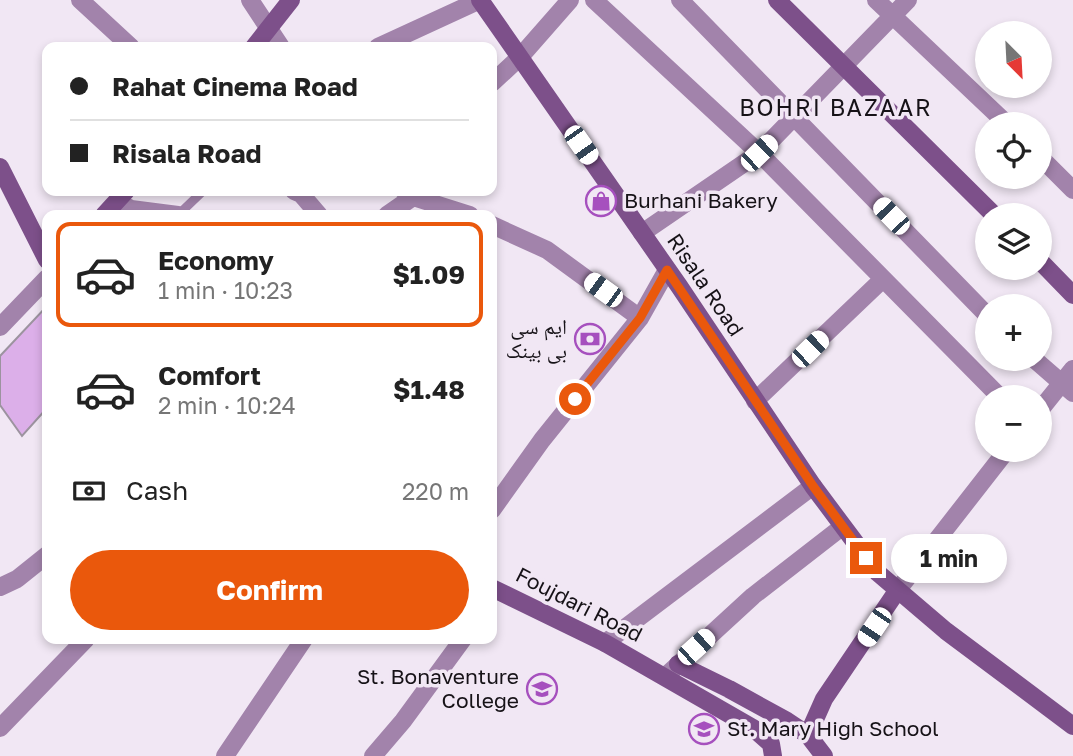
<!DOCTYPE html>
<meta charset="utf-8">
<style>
body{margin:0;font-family:"Golos Text","Noto Naskh Arabic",sans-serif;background:#f2f2f2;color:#222;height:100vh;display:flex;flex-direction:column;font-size:26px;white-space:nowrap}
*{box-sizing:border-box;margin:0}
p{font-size:23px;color:#767676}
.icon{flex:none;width:38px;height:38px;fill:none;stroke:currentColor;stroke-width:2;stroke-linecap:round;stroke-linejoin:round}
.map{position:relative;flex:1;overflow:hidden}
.side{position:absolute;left:42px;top:210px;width:455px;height:434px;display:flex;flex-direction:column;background:#fff;border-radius:14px;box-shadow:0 4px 10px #0003}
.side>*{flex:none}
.guide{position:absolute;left:42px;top:42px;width:455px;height:154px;border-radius:14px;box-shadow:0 4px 10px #0003;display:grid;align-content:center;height:154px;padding:0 28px;background:#fff}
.needle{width:46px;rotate:156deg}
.fabs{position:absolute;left:975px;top:21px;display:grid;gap:14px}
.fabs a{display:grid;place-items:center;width:77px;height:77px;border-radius:50%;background:#fff;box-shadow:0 4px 10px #0003;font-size:35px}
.end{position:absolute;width:32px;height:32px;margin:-16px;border:9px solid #ea580c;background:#fff;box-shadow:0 0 0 4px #fff}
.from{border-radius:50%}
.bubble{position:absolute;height:49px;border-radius:24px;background:#fff;box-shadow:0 4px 10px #0003;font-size:23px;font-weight:700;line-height:49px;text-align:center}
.car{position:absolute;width:21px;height:42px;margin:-21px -10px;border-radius:9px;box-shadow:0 0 5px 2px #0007;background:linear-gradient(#fff 24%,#345 0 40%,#fff 0 76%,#345 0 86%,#fff 0)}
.guide b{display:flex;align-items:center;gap:24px;height:66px;font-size:26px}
.guide b+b{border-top:2px solid #e0e0e0}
.guide i{width:18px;height:18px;background:#222}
ul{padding:12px 0 0;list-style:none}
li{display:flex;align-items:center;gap:21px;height:105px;margin:0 14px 10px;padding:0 14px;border:4px solid transparent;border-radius:14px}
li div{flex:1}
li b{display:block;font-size:26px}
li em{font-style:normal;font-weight:700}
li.active{border-color:#ea580c}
li>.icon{width:63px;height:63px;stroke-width:1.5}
.pay{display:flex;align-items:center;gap:18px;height:77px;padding:0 28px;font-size:26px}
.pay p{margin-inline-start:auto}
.button{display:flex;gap:14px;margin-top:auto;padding:14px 28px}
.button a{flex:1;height:80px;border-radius:42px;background:#ea580c;color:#fff;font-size:28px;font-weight:700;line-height:80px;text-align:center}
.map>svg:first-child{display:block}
</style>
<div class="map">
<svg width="1073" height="756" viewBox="0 0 1073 756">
<rect width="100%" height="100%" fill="#f1e7f4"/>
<!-- building -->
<path fill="#dcafe9" stroke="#9c939f" stroke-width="2" d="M47 306V408L22 436 0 405V356Z"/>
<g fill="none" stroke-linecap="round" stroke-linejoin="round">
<!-- lane -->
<path stroke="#a283ab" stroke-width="9" d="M178 215 203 191"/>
<!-- street -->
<path stroke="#a283ab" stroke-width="18" d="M80 0 131 47
M250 0 281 47
M594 0 759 153 1000 397
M680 0 987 315
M876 0 1007 124
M378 47 480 0
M492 83 520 57 570 0
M1040 157 1073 190
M294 191 301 194 319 215
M404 191 413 197 470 215
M117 201 131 209 178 215
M387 215 413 197 412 191
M492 225 547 250 640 318
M642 233 759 153 908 0
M0 327 47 278
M1034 359 1073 393
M755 401 883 279
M1040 410 1073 369
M492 510 542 440 640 318 667 270
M0 587 17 579 47 555
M897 591 1007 450
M605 643 813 486
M668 674 753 596 842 527
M0 728 86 639
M225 756 304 639
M373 756 403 721 463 639"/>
<!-- secondary -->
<path stroke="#7d508a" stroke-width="18" d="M480 0 679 286 813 486 878 573 946 631 1073 726
M777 0 994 215
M254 47 291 0
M0 167 47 260
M104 215 126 191
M1040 261 1073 295
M492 588 605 643 753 728 771 744 773 756
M678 664 729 689 787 721 808 735 824 756
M808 735 824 699 897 591"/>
</g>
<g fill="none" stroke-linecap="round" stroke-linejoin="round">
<!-- route -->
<path stroke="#ea580c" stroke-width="9" d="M575 399 640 318 667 270 813 486 866 558"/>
</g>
<!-- icons -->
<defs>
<g id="shop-ring" transform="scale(1.575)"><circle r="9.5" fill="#f1e7f4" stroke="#a650be" stroke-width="1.5"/><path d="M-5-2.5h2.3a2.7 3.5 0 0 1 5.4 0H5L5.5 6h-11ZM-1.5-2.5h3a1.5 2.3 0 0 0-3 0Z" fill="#a650be"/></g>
<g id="bank-ring" transform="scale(1.575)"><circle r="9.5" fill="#f1e7f4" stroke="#a650be" stroke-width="1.5"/><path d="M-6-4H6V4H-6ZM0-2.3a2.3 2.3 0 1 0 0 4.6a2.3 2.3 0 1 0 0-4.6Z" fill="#a650be"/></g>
<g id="university-ring" transform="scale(1.575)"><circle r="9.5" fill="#f1e7f4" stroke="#a650be" stroke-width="1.5"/><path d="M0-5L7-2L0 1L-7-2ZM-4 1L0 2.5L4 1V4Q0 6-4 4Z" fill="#a650be"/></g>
<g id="school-ring" transform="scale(1.575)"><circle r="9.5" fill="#f1e7f4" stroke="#a650be" stroke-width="1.5"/><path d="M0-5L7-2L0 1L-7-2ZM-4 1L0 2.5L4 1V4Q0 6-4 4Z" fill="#a650be"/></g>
</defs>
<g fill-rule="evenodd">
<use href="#shop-ring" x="601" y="201"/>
<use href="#bank-ring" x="590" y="339"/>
<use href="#university-ring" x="542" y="689"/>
<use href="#school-ring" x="704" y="729"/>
</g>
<g text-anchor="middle" stroke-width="7" stroke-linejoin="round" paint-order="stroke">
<!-- poi labels -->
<g font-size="21" fill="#161217" stroke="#f1e7f4" text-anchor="start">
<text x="624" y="208">Burhani Bakery</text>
<text x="567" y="334" text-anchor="end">ایم سی<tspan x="567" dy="24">بی بینک</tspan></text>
<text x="519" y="684" text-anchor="end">St. Bonaventure<tspan x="519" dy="24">College</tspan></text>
<text x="727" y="736">St. Mary High School</text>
</g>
<!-- street labels -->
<g font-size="21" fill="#161217" stroke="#f1e7f4">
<text transform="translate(705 285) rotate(56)" y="7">Risala Road</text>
<text transform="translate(579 605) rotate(27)" y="7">Foujdari Road</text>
</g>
<!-- neighbourhood labels -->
<g font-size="23" letter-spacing="2" fill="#161217" stroke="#f1e7f4">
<text x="836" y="116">BOHRI BAZAAR</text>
</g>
</g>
</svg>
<div class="fabs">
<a><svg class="needle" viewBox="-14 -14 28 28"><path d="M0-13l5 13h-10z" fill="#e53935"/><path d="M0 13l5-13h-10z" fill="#767676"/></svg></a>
<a><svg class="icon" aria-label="locate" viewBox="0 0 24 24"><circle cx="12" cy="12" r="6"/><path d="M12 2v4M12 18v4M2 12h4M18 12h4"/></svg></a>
<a><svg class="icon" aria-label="layers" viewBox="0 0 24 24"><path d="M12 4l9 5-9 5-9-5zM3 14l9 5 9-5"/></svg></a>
<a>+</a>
<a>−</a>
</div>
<i class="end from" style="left:575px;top:399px"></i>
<i class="end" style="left:866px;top:558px"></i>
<div class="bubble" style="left:891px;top:534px;width:116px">1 min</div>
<i class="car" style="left:581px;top:145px;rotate:145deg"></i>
<i class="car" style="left:759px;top:153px;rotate:46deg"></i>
<i class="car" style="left:891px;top:216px;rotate:316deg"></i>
<i class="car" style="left:603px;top:290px;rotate:306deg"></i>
<i class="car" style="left:810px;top:349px;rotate:46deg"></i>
<i class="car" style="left:874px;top:627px;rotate:214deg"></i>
<i class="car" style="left:696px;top:647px;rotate:48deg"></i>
<div class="guide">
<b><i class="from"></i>Rahat Cinema Road</b>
<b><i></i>Risala Road</b>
</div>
<section class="side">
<ul>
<li class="active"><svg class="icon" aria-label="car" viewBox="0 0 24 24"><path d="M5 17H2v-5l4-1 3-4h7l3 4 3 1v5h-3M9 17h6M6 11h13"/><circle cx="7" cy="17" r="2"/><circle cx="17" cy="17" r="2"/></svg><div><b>Economy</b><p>1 min · 10:23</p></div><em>$1.09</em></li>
<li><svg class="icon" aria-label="car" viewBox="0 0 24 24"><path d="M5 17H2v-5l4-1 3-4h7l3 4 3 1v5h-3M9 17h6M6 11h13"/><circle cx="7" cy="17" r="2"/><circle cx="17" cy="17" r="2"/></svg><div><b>Comfort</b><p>2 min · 10:24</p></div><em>$1.48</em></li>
</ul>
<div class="pay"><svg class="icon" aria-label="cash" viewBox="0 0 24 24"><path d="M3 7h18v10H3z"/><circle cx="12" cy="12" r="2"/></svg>Cash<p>220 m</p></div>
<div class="button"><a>Confirm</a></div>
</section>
</div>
